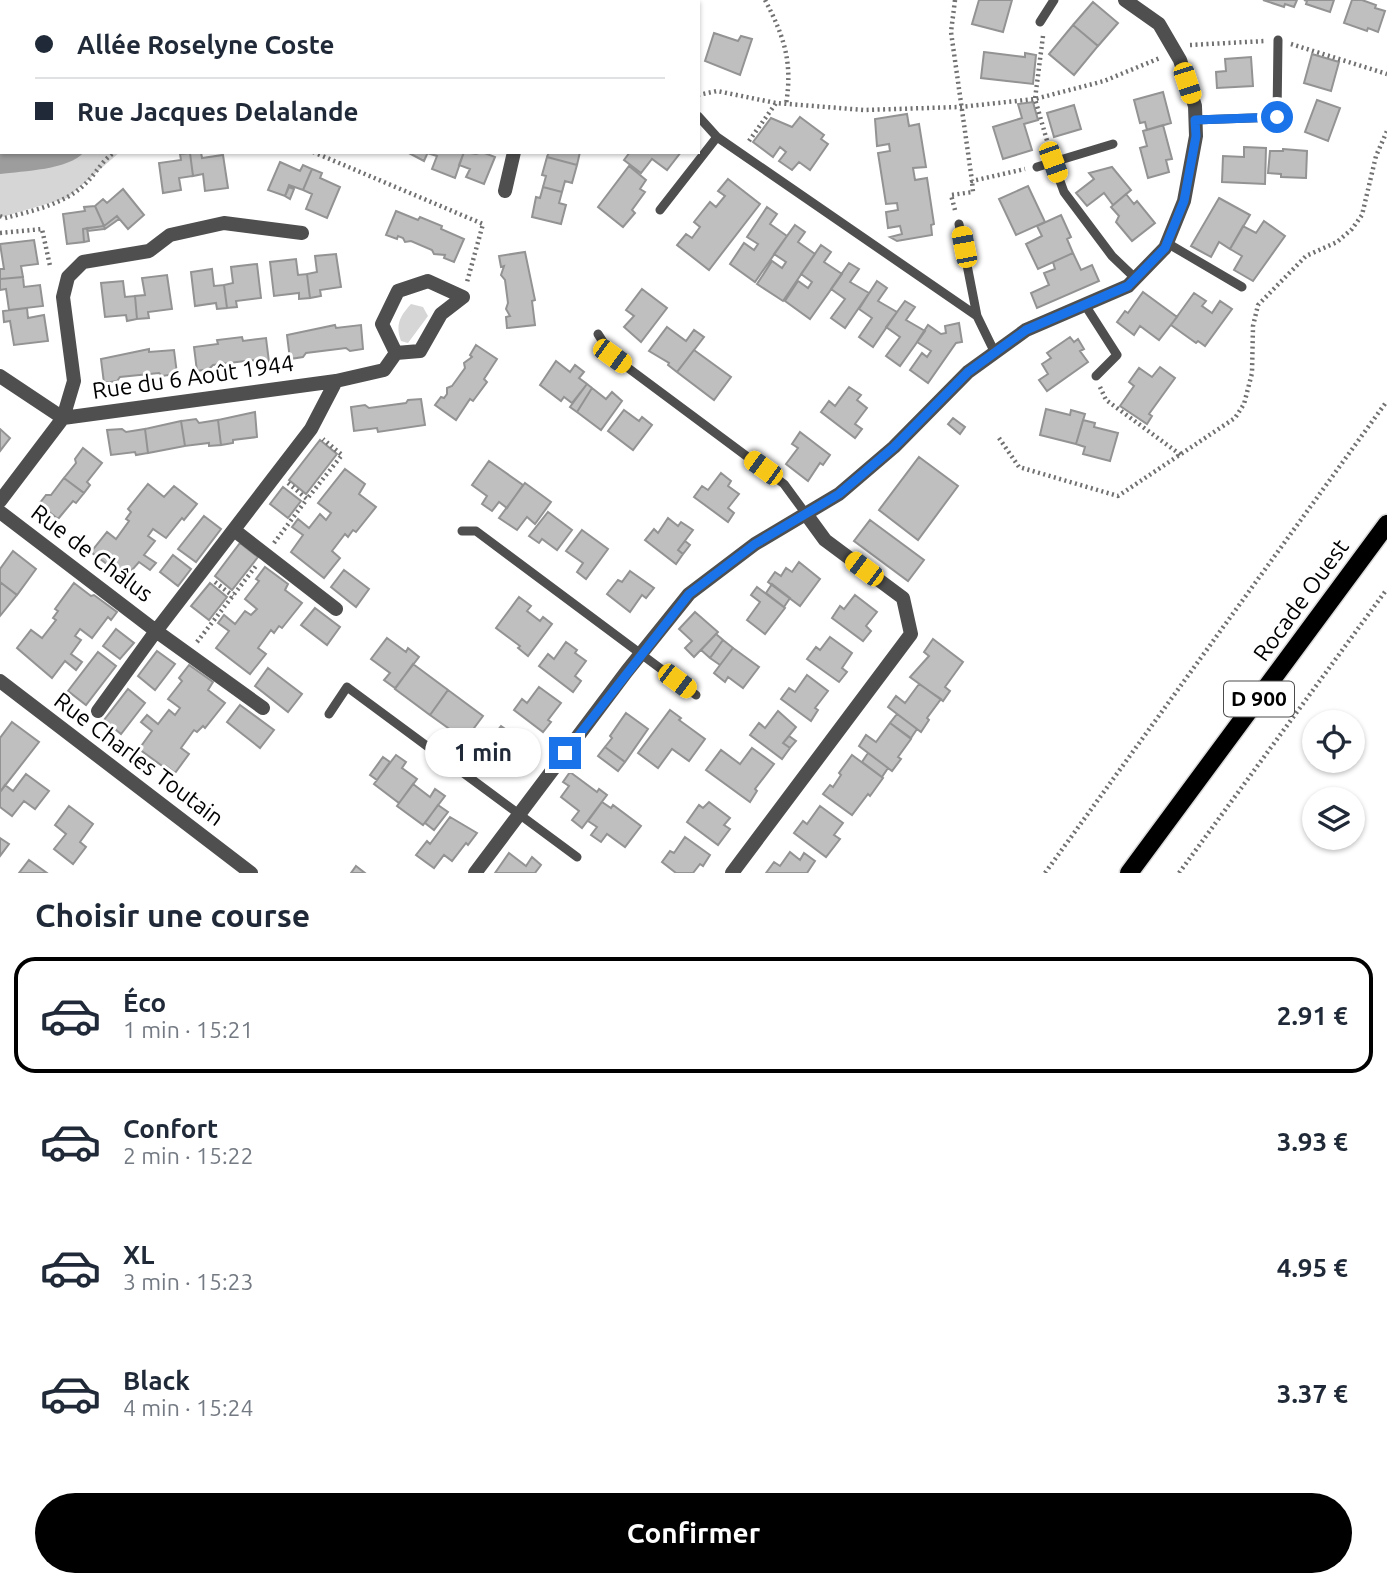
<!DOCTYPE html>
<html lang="fr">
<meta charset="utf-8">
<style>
body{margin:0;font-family:Ubuntu,sans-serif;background:#f6f6f7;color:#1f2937;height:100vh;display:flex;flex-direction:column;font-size:26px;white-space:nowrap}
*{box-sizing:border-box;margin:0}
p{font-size:23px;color:#747a83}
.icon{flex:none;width:38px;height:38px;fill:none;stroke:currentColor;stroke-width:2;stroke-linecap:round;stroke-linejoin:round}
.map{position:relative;height:873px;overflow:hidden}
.sheet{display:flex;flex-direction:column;background:#fff;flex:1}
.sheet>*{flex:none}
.top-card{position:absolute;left:0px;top:0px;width:700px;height:154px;box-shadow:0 2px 5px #0004;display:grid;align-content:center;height:154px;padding:0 35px;background:#fff}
.fabs{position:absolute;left:1302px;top:710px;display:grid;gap:14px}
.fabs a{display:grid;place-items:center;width:63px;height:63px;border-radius:50%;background:#fff;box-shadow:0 2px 5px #0004;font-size:35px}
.end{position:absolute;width:32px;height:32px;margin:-16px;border:9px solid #1a73e8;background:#fff;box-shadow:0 0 0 4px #fff}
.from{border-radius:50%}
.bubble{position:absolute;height:49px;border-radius:24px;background:#fff;box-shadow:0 2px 5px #0004;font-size:23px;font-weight:600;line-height:49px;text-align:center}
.car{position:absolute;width:21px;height:42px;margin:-21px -10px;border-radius:9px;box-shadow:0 0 5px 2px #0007;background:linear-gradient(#f5c518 24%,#345 0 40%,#f5c518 0 76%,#345 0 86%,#f5c518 0)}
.top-card b{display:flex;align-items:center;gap:24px;height:66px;font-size:26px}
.top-card b+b{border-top:2px solid #e0e1e3}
.top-card i{width:18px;height:18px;background:#1f2937}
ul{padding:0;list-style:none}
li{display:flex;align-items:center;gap:21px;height:116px;margin:0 14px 10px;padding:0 21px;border:4px solid transparent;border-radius:21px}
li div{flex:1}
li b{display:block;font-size:26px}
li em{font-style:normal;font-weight:600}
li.selected{border-color:#000}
li>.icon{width:63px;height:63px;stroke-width:1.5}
h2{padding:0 35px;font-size:32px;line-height:84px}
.action{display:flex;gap:14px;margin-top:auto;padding:14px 35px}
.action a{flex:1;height:80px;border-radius:42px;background:#000;color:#fff;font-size:28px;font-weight:600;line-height:80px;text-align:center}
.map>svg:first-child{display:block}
</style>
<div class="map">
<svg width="1387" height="873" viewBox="0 0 1387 873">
<rect width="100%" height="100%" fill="#fff"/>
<!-- green -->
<path fill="#d6d6d6" d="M0 55H2V152H120L67 198 2 217 0 216Z
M411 304 423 307 428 316 408 343 401 341C395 325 400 316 411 304Z"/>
<!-- water -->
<path fill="#9d9d9d" d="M0 87 2 152H84C69 170 23 171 0 174Z"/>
<!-- building -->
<path fill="#bfbfbf" stroke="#939393" stroke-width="2" d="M150 0H181L183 2H149Z
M278 0H314L277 2Z
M979 0H1012L1003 32 972 24Z
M1263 0H1297L1294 7 1285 4 1284 7Z
M1304 0H1334L1330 12 1306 4 1307 1Z
M1352 0H1362L1376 5 1375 8 1385 11 1378 32 1368 28 1367 31 1344 23Z
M1093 2 1118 23 1098 46 1073 25Z
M0 20H2V51H0Z
M1073 25 1098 46 1074 75 1049 54Z
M714 33 738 41 741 36 752 39 740 75 705 61Z
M984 52 1025 57V53L1036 55 1033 84 981 78Z
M1312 54 1339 62 1331 91 1304 83Z
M1251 57 1253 86 1217 88 1216 72 1226 71 1225 59Z
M1163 92 1171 123 1147 130 1145 122 1140 123 1134 100Z
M1317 100 1340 108 1328 141 1305 132Z
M1033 102 1038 120 1024 124 1032 150 1003 159 993 127 1022 118 1018 104Z
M1074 105 1081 129 1054 137 1047 113Z
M907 114 909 126 919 124 926 167 913 168 915 180 927 178 934 224 931 225 932 235 897 241 890 237 902 234 900 226 888 228 886 212 898 210 897 203 886 204 878 153 890 151 889 144 877 146 875 119Z
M800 117 824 135 821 139 828 144 810 170 799 162 792 170 779 161 786 152 780 147 773 157 753 142 771 118 792 127Z
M1163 125 1172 159 1166 160 1169 172 1148 178 1140 148 1147 146 1143 131Z
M1244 147 1266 148 1265 184 1222 182 1223 156 1244 157Z
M1283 149 1307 151 1306 178 1281 177V174L1268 173 1270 151H1283Z
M201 152 202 158 223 155 228 188 205 191 203 174 193 176 190 153Z
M407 152H428L424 161Z
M464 152 455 178 432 169 437 156 427 153Z
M464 152 476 154 482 152 495 157 484 184 466 177 470 169 459 165Z
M549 152H580L577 165 547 157Z
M630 152H681L667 170 652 159 641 173 624 160Z
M190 153 193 176 179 178 181 190 163 193 159 163 181 160 180 154Z
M547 157 577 165 572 183 565 181 562 192 543 187 546 176 542 175Z
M280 162 300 171 303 165 312 169 303 190 289 185 285 196 268 190Z
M629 166 646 180 640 189 645 192 632 210 635 213 623 227 598 207Z
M1112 167 1131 190 1113 205 1104 193 1087 206 1076 193 1094 179 1089 173Z
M312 169 322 173 320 178 340 187 327 218 306 209 312 194 303 190Z
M728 179 760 204 709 270 677 245 686 234 692 238 700 227 694 222 710 202 716 207 725 196 718 191Z
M1028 186 1045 222 1016 235 999 199Z
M289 187 294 189 290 199 285 196Z
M543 187 562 192 559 203 566 205 561 224 532 217 536 197 540 198Z
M123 189 144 215 128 229 117 216 104 226 95 206 103 199 107 203Z
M1126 194 1134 204 1137 201 1155 223 1132 241 1116 222 1119 216 1111 207Z
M1219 198 1250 215 1230 249 1219 242 1211 257 1191 246Z
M95 206 104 226 83 229 84 242 67 244 63 214 85 211 84 207Z
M767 207 777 214 770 224 787 236 755 282 730 264 744 243 754 250 758 244 747 237Z
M396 211 418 220 420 217 442 226 441 229 464 239 454 262 444 258 445 255 434 254 432 250 411 241 405 242 403 238 398 236 397 239 386 235Z
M1061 215 1071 237 1067 239 1073 253 1038 269 1026 244 1042 236 1037 226Z
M117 216 119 219 105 229 104 226Z
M1264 221 1285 236 1253 281 1234 270 1242 256 1230 249 1243 226 1256 233Z
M795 225 805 232 798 242 815 254 783 301 757 284 772 261 782 268 786 262 774 254Z
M104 226 105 229 88 231 87 228Z
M87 228 89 241 84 242 83 229Z
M34 240 38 264 21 266 23 277 0 279V269H4L0 244Z
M821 245 831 252 824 262 842 274 810 319 785 301 798 281 808 288 812 282 801 274Z
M525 252 535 300 532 301 535 325 507 328 506 317 510 316 506 309 508 303 505 280 501 275 504 266 501 267 499 256Z
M1073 253 1081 270 1092 265 1099 281 1037 308 1031 293 1049 285 1044 273 1055 269 1053 262Z
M336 254 341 287 320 290 321 296 310 298 307 274 317 272 315 256Z
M296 259 298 275 307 274 310 298 299 299V293L274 296 270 262Z
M849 263 859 269 850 282 869 293 845 328 831 318 845 299 831 289Z
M257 264 261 298 236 301 237 307 227 308 224 285 233 283 231 267Z
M212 269 214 286 224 285 227 308 217 309 216 303 195 306 191 272Z
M167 275 172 309 148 312 149 318 137 319 135 296 145 295 142 278Z
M23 277 24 287 40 285 43 306 9 310 6 289 0 290V279Z
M123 281 125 297 135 296 137 319 127 321 126 315 105 317 101 283Z
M877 281 887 288 878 301 897 312 873 347 859 337 872 318 859 309Z
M642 289 667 308 641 342 624 327 634 316 626 310Z
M1143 292 1177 317 1159 340 1140 326 1134 335 1117 322 1125 311 1128 313Z
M1194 293 1206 301 1202 306 1212 313 1220 301 1232 309 1205 346 1198 341 1196 343 1171 325Z
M905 301 915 307 906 320 925 331 900 366 886 356 900 337 886 327Z
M27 308 28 318 44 315 48 341 14 345 10 321 4 322 3 311Z
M959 323 962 342 956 343 928 383 910 370 922 353 927 357 931 351 917 342 928 325 941 334 946 333 945 326Z
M335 325 336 328 361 325 363 349 350 351 346 348 306 353 303 357 290 359 287 335Z
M667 327 686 341 694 330 704 337 677 372 668 365 669 363 649 351Z
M242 337 243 341 266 338 269 362 256 363 253 360 213 365 209 369 197 371 194 347 218 344 217 340Z
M1070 337 1074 342 1078 339 1084 349 1080 351 1088 362 1047 391 1039 380 1048 374 1042 364 1051 358 1047 353Z
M476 345 497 359 484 379 487 382 473 401 470 399 456 420 435 405 441 397 444 398 447 394V388L452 386 465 368 464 363 472 357 470 355Z
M149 349V352L174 350 177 374 162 376 159 373 120 377 117 381 104 383 101 359Z
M694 350 731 377 714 400 677 372Z
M556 361 570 372 575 365 584 372 579 378 587 384 572 403 564 397 561 401 540 385Z
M1160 367 1175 378 1149 414 1152 416 1147 424 1120 406 1134 386 1129 382 1139 368 1152 377Z
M587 384 592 388 577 412 570 407Z
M849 387 861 395 857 400 867 408 855 424 862 429 855 438 821 412 829 401 835 406Z
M592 388 606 399 612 392 622 401 601 430 577 412Z
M421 399 425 425 378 432 377 428 354 431 351 407 365 405 369 408 406 403 408 400Z
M1046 409 1070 415 1071 410 1085 414 1076 444 1040 435Z
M624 410 639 421 642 417 652 425 633 450 608 431Z
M255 412 257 437 233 440V443L221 445 218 420Z
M953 418 965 427 960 434 948 424Z
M196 419 199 423 218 420 221 445 209 446V443L185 446 181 421Z
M1083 420 1095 423 1094 427 1118 433 1110 461 1083 454 1085 447 1076 444Z
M181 421 185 446 148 453 145 429Z
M0 429 10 438 0 451Z
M122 429 126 432 145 429 148 453 136 455 135 452 111 455 107 430Z
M800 432 830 455 823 465 820 463 808 481 786 464 798 448 792 444Z
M320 440 337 454 306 494 289 480Z
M83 448 102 463 87 482 90 485 84 493 64 478 76 463 75 459Z
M919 457 958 486 918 540 879 510Z
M489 461 523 485 507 508 499 502 492 511 482 504 487 496 472 485Z
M345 469 365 484 359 494 376 507 356 532 353 530 348 537 345 534 332 551 340 558 324 578 291 552 303 535 292 527 298 519 309 528 320 514 326 520 331 513 318 503Z
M721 473 731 481 728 486 739 494 728 508 734 513 728 522 694 497 702 486 708 490Z
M64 478 84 493 76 503 73 501 58 519 39 504 46 495H51Z
M525 483 551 502 535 524 527 517 517 530 499 518Z
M148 484 164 497 174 486 197 504 184 520 182 518 166 538 153 529 148 536 155 541 144 555 156 563 150 570 139 562 125 578 91 552 107 532 116 539 129 521 126 519 131 512 128 509Z
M283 487 301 501 288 518 270 504Z
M548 512 572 530 557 550 542 539 539 543 529 536Z
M204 516 221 529 196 562 178 549Z
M668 518 678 526 681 522 693 530 678 550 683 554 676 564 645 540 654 529 658 533Z
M870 520 924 560 908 581 854 541Z
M582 530 608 549 586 579 577 572 583 563 566 551Z
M685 541 690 545 683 554 678 550Z
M240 543 258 557 232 590 215 576Z
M13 551 36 569 17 595 0 582V569Z
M173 555 191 569 178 586 160 572Z
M799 562 820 579 800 606 768 582 775 572 781 576 786 568 792 572Z
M265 567 288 584 285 590 302 603 282 628 279 626 274 633 271 630 258 648 266 654 250 674 216 648 229 631 218 623 224 615 235 624 245 611 251 615 257 609 245 599 259 581 256 579Z
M344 570 369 589 356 607 331 587Z
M630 571 654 588 646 598 642 595 630 612 607 594 618 580 622 582Z
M0 582 17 595 0 616Z
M74 583 91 596 94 595 117 612 111 620 108 617 92 638 80 629 75 636 81 640 71 654 82 662 76 670 65 661 52 678 17 648 31 630 42 638 56 620 53 618 58 611 55 609Z
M210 583 227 597 209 620 191 606Z
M772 584 790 598 784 607 766 593Z
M757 587 785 608 765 634 747 620 760 602 751 595Z
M855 595 877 612 866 626 871 631 863 641 832 618 840 606 844 609Z
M519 597 531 606 527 611 540 621 543 617 552 624 528 656 518 648 520 646 496 628Z
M315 608 340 627 327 645 301 625Z
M695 612 718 632 694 657 685 648 692 641 679 629Z
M116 629 134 643 120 659 103 646Z
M716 634 723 640 710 658 701 650Z
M830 637 852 653 842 668 847 672 839 682 807 659 816 647 820 650Z
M387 638 406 652 408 648 419 657 395 688 384 680 390 673 371 659Z
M933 639 963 662 945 687 950 691 943 701 910 677 929 656 924 652Z
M723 640 733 648 720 665 710 658Z
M566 642 577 650 575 653 586 661 575 676 581 681 573 692 539 666 548 654 554 659Z
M733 648 759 667 743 688 728 677 725 682 714 673Z
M157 651 175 664 155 690 138 676Z
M98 652 116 666 86 705 68 691Z
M413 664 448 690 430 715 395 689Z
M189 665 213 682 208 690 225 703 205 728 203 726 197 732 194 730 181 748 189 754 175 773 166 766 165 768 139 749 152 731 141 722 147 715 158 724 169 710 175 715 180 708 168 699 182 681 179 678Z
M268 668 302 694 288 712 255 686Z
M807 675 828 691 815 708 818 710 811 721 781 699 789 688 795 692Z
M919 684 941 699 927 718 929 720 921 732 888 707 896 696 905 703Z
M539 687 561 703 548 720 551 722 543 732 514 710 522 699 527 703Z
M128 689 145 703 121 734 104 720Z
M448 690 483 716 465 740 430 715Z
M240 705 274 730 260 748 227 722Z
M670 710 681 718 679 720 705 739 689 761 672 749 658 768 638 753Z
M778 711 796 727 783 743 790 748 782 759 750 735 759 723 765 728Z
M626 713 648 729 625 762 605 747 612 738 610 736Z
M897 714 917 729 911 738 890 723Z
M12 722 39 742 0 792V738Z
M890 723 911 739 898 757 901 759 892 771 859 746 866 735 876 742Z
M501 726 531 748 524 758 521 756 508 773 483 755 496 738 493 736Z
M789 736 796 741 790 748 783 743Z
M605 747 625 762 618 771 598 756Z
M752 748 774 764 755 789 757 791 750 802 706 770 721 750 740 764Z
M868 753 888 768 882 777 862 762Z
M396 755 406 762 402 768 417 779 399 803 374 784Z
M852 755 883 778 870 796 868 794 852 815 823 794 830 785 833 787 841 775 839 773Z
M383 757 390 762 377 780 370 775Z
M570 772 597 792 599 789 607 795 582 828 572 820 579 811 561 797 569 786 563 782Z
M26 774 49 791 35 809 24 801 12 816 0 807V792L5 785 13 791Z
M413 784 430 797 435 789 445 796 423 825 397 806Z
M602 802 611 808 613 805 641 826 625 847 607 834 601 842 591 835 597 827 588 821Z
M709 802 730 818 724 825 730 829 718 845 687 822 699 805 703 808Z
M438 805 448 812 434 830 425 823Z
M69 806 93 824 80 842 86 847 73 864 54 849 66 834 55 825Z
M820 806 843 823 834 835 840 839 826 857 794 833 803 821 807 824Z
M450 817 477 833 468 845 466 843 452 861 444 855 434 868 416 855 427 841 430 844Z
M685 837 710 855 703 866 700 864 693 873H676L662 862 670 851 674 853Z
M0 838 9 844 0 856Z
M790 852 800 860 804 853 815 861 807 873H766L774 862 780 866Z
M509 853 526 866 532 857 541 865 535 873H495Z
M29 860 47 873H19Z
M356 866 365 873H351Z"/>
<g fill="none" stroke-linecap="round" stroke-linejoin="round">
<!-- primary casing -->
<g stroke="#dbdbdb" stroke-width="21">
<path id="primary" d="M1129 873 1387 524"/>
</g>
<!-- path -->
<path stroke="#717171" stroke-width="4.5" stroke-dasharray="2 3.5" stroke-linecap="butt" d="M382 0 386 2
M765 0C784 36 793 63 786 104
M955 0 951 32 972 181 1025 169
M266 2 267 0
M1043 36 1035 99 1050 151
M1291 44 1387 74
M1190 45 1265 41
M698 95 717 91 776 103 864 110 960 107 1035 99 1104 81 1160 58
M749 141 776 103
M313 152 483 224 467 282
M955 210 951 195 973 192 972 181
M0 216 5 218C32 211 65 204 85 184 96 174 102 160 115 152
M0 233 42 229 50 266
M1100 387 1106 400 1181 455
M999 438 1019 467 1118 496 1235 418 1244 404 1252 373 1253 326 1258 305 1306 256 1337 242 1352 229 1362 215 1376 156 1387 131
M288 483 307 499 342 455 323 439
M274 543 307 499
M215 582 233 596
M197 642 256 566
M1045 873 1387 401
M1179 873 1387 589"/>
<!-- lane -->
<path stroke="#4f4f4f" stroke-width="9" d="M1040 22 1054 0
M698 116 717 137 977 316 995 353
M1195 120 1277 117 1278 40
M1053 162 1064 192 1112 256 1135 278
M1037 167 1113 144
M660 210 717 137
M959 224 977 316
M1167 243 1242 287
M1085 305 1117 355 1096 376
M598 334 612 356 784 484 806 514
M462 531H476L696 695
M329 714 347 687 577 857"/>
<!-- street -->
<path stroke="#4f4f4f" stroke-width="14" d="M96 0 98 2
M224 0 225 2
M550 2 551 0
M505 191 514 152
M428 281 463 297 441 314 420 351 396 353 382 324 398 291Z
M0 376 63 418 336 381 384 370 396 353
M0 501 63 418 74 381 63 297 68 277 83 262 149 251 170 235 224 223 302 233
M0 512 156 631 311 429 336 381
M234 530 336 609
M0 681 251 873
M98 711 156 631 263 708
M475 873 627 671 689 594 755 544 839 494 894 447 968 372 1026 330 1128 286 1165 248 1184 201 1196 136 1195 106 1180 60 1159 24 1125 0
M732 873 911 634 903 598 825 540 806 514"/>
<!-- primary -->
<use href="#primary" stroke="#000" stroke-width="18"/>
</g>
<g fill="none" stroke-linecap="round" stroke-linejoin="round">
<!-- route -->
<path stroke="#1a73e8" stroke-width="9" d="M565 753 689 594 755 544 839 494 894 447 968 372 1026 330 1128 286 1165 248 1184 201 1196 136 1195 120 1277 117"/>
</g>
<g text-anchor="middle" stroke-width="6" stroke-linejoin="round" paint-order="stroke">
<!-- shield labels -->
<rect fill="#fff" stroke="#4c4c4c" stroke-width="2" x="1224" y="681.5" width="70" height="35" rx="5"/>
<g font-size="21" font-weight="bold" fill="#000">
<text x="1259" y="706">D 900</text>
</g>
<!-- street labels -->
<g font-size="23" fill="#000" stroke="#fff">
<text transform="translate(193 377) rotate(-8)" y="8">Rue du 6 Août 1944</text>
<text transform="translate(92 553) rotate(37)" y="8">Rue de Châlus</text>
<text transform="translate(1301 600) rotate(-54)" y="8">Rocade Ouest</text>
<text transform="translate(139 759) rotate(37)" y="8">Rue Charles Toutain</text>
</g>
</g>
</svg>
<div class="fabs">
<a><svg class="icon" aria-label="locate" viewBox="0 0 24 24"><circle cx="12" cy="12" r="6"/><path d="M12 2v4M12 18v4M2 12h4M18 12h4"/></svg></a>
<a><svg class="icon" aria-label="layers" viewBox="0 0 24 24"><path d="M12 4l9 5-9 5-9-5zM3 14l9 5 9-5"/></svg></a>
</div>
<i class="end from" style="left:1277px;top:117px"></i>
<i class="end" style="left:565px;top:753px"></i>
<div class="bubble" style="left:425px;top:728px;width:116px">1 min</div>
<i class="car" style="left:1187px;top:83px;rotate:162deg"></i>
<i class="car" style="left:1053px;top:162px;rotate:160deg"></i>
<i class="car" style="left:964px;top:247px;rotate:349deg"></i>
<i class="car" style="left:612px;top:356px;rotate:126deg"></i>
<i class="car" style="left:763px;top:468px;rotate:306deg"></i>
<i class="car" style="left:864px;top:569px;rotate:307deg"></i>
<i class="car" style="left:677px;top:681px;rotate:127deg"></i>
<div class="top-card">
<b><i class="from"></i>Allée Roselyne Coste</b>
<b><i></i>Rue Jacques Delalande</b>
</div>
</div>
<section class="sheet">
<h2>Choisir une course</h2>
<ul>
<li class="selected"><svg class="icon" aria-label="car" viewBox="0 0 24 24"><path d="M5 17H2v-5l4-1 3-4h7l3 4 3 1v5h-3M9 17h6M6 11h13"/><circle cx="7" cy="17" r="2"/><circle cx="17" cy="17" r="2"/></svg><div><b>Éco</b><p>1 min · 15:21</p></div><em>2.91 €</em></li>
<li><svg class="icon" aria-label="car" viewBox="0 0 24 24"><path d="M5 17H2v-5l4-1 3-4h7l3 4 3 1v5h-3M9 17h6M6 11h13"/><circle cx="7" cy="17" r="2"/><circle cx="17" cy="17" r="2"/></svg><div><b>Confort</b><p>2 min · 15:22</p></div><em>3.93 €</em></li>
<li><svg class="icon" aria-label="car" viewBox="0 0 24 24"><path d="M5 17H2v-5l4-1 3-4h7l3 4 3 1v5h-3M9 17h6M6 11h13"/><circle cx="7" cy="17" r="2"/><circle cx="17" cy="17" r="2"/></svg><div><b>XL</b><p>3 min · 15:23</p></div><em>4.95 €</em></li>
<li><svg class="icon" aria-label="car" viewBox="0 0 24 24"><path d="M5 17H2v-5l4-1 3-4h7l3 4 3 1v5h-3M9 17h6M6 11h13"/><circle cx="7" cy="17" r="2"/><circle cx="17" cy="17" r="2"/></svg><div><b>Black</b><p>4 min · 15:24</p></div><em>3.37 €</em></li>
</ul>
<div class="action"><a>Confirmer</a></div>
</section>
